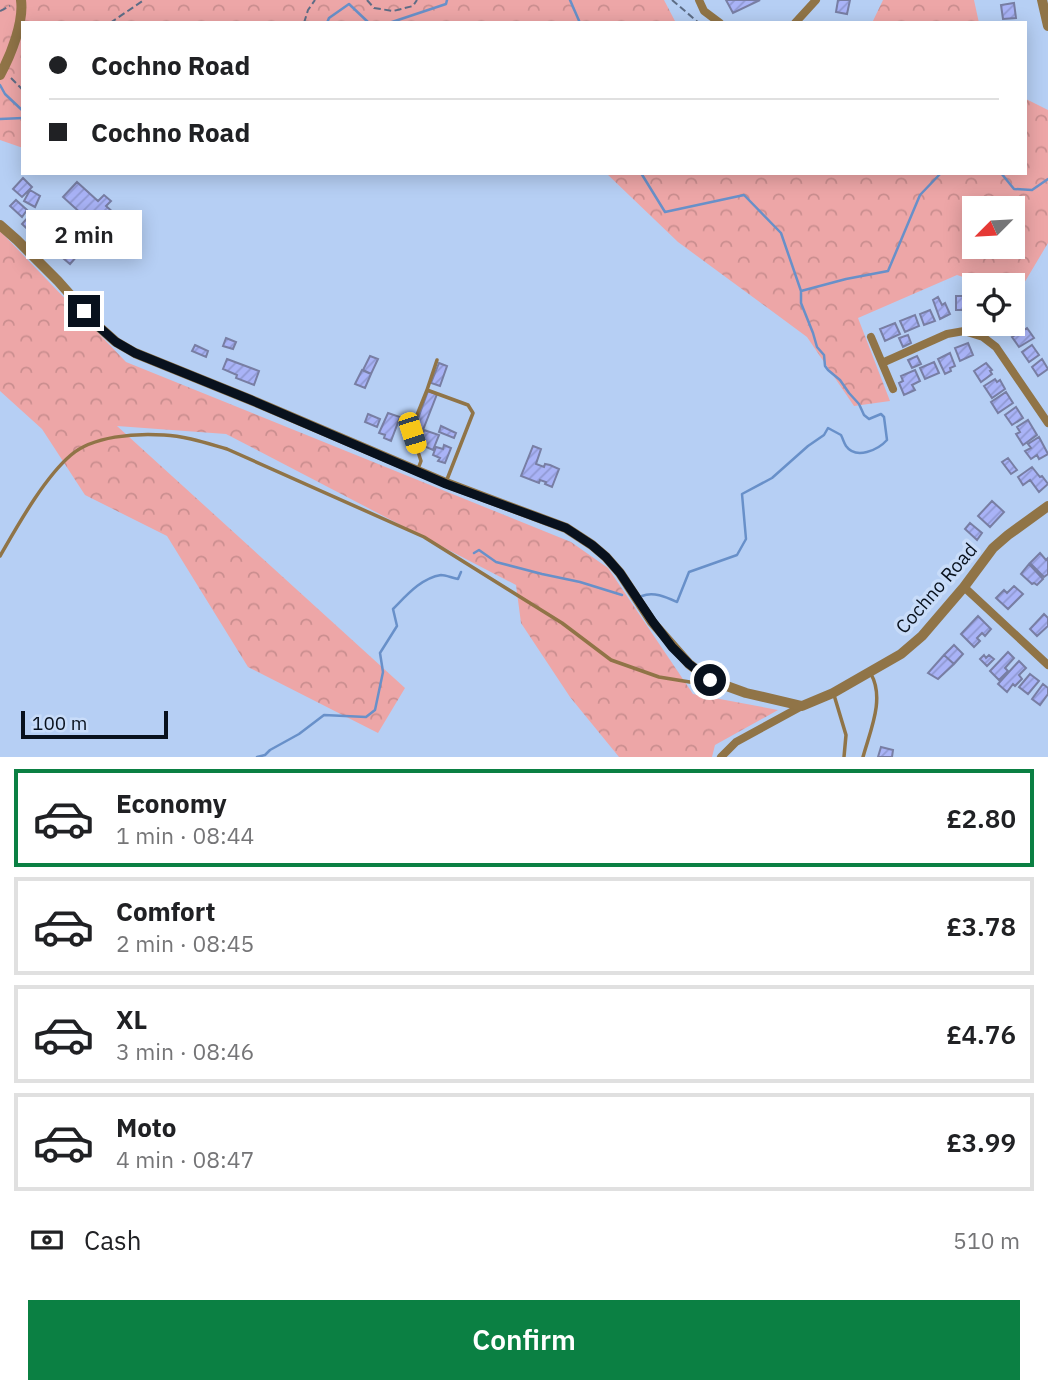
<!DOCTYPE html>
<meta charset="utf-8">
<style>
body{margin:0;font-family:"IBM Plex Sans",sans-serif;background:#f6f6f6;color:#202124;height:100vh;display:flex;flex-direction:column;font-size:26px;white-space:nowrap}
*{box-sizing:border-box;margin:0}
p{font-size:23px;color:#757577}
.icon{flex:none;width:38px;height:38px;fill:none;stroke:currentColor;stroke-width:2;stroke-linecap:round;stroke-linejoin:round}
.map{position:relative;height:757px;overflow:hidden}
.details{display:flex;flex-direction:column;background:#fff;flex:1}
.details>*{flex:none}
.guide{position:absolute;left:21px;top:21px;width:1006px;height:154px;border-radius:0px;box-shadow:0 4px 18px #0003;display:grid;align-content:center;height:154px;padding:0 28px;background:#fff}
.needle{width:46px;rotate:246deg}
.tools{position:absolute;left:962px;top:196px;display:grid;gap:14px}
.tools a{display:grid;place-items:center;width:63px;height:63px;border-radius:0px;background:#fff;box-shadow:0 4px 18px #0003;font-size:35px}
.scale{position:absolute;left:21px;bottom:18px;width:147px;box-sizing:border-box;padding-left:7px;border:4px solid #08111d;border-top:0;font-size:19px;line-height:24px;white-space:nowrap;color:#08111d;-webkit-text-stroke:5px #c8dcf9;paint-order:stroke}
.end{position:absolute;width:32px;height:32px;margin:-16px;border:9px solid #08111d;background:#fff;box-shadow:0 0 0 4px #fff}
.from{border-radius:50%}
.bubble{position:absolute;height:49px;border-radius:0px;background:#fff;box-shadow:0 4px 18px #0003;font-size:23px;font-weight:600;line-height:49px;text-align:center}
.car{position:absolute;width:21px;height:42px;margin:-21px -10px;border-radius:9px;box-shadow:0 0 5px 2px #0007;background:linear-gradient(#f5c518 24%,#345 0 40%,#f5c518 0 76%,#345 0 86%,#f5c518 0)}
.guide b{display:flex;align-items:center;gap:24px;height:66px;font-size:26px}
.guide b+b{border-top:2px solid #e0e0e0}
.guide i{width:18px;height:18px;background:#202124}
ul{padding:12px 0 0;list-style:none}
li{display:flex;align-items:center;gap:21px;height:98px;margin:0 14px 10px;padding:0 14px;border:4px solid #e0e0e0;border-radius:0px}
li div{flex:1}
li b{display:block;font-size:26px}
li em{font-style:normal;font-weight:600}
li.on{border-color:#0b8043}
li>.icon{width:63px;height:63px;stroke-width:1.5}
.pay{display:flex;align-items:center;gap:18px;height:77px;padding:0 28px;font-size:26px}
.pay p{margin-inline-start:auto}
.cta{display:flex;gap:14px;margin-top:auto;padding:14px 28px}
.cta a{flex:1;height:80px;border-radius:0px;background:#0b8043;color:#fff;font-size:28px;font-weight:600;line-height:80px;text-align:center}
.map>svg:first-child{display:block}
</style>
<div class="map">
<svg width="1048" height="757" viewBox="0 0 1048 757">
<defs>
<pattern id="forest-crowns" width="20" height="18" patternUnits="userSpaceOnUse" patternTransform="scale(1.75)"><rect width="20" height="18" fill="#eda6a7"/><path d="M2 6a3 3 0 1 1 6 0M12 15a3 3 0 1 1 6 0" fill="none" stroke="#ca8e8f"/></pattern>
<pattern id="building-hatch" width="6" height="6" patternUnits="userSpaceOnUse" patternTransform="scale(1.75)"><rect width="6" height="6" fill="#a9b3f7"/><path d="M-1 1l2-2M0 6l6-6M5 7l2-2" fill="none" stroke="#9099d3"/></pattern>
</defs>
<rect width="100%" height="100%" fill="#b6cff4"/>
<!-- forest -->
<path fill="url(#forest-crowns)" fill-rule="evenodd" d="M0 0H664L676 23H23V148L0 140Z
M883 0H974L979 23H872Z
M1026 99 1048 110V243L1017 295 1013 294V285H987L957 275 858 318 890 401 854 406 807 337 678 242 606 173H1026ZM1013 208V247H975V208Z
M0 231 126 362 571 542 608 568 693 694 778 710 715 745 712 757H619L570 697 521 623 516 585 226 434 117 426 405 688 378 733 248 667 167 536 85 495 42 429 0 391Z"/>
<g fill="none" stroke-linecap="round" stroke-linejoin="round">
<!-- stream -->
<path stroke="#6890c9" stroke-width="2.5" d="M570 0 580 23
M327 23 329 18 349 4 369 23
M389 23 446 4 447 0
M0 85 5 94 23 111
M0 119 23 118
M641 173 665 212 744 195 781 233 801 291 846 279 888 271 920 195 941 173
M1001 173 1014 189 1032 190 1048 179
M474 553 479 550 496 562 542 574 580 582 622 595
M642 596C653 591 666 597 677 602L689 572 737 555 746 539 742 494 772 478 808 446 824 435 828 428 841 435C843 439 844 443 846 446 856 460 878 450 887 440L884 417 881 414 869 419 864 415 859 404 849 393 840 380 828 370 825 366 824 355 817 347 813 333 801 303V291
M257 757 265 755 270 750 299 734 324 715 366 717 375 710 383 672 380 653 397 626 393 609C406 596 421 578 441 575 446 575 452 578 458 579L461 572"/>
</g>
<!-- building -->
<path fill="url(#building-hatch)" stroke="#787ea3" stroke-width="2" d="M726 0H760L733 13Z
M838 0H850L847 14 836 12Z
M1014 3 1016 18 1003 19 1001 5Z
M23 178 32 187 22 197 13 189Z
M77 182 98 201 104 195 111 201 106 206 115 214 106 223 102 220 96 227 63 197Z
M30 190 40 196 35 207 24 201Z
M16 200 27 210 22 217 10 206Z
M37 213 44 218 45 221 42 224 47 229 38 239 22 224 31 214 34 216Z
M68 240 76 246 71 251 77 256 70 264 57 253Z
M956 296H973V310H956Z
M938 297 942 305 945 303 950 314 940 319 933 300Z
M930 310 935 321 924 325 920 314Z
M915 315 919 326 905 332 900 321Z
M895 323 900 334 885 341 880 329Z
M1027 328 1034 338 1019 347 1012 337Z
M908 335 911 343 903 347 899 338Z
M226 338 236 342 233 349 223 346Z
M968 343 973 355 960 361 955 348Z
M195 345 208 351 206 357 192 351Z
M1032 345 1039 355 1029 362 1022 352Z
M950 353 955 366 950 368 951 371 945 374 938 359Z
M370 356 378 359 371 374 363 370Z
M917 356 921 364 912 368 908 360Z
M227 359 259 371 254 385 236 378 237 375 223 369Z
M1042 359 1048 369 1038 376 1032 367Z
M934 362 939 373 925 379 920 368Z
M439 363 447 366 440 386 431 383Z
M986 363 992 370 990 371 992 374 981 382 974 371Z
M362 370 371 374 365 388 355 384Z
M915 370 920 381 912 385 915 390 904 395 899 383 903 381 901 376Z
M995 379 997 382 1000 380 1005 389 992 398 984 386Z
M428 391 437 394 423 430 415 427Z
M1006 392 1013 403 998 413 991 402Z
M1016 407 1023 418 1012 425 1005 415Z
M388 413 400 417 391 441 384 438 385 435 379 433Z
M368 414 380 419 377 427 365 422Z
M1028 420 1037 435 1023 445 1016 434 1020 432 1017 427Z
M441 426 456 433 454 438 439 432Z
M424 430 439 435 433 450 419 444Z
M1039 437 1048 454 1039 459 1037 455 1031 459 1025 451 1031 448 1028 444Z
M444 445 451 448 445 463 438 461 440 458 433 455 436 447 443 449Z
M533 446 541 449 536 464 544 467 545 464 550 465 559 469 552 487 545 484 546 482 540 480 539 483 521 476Z
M1008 458 1017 470 1011 474 1002 462Z
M1032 467 1040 477 1042 476 1048 484 1039 492 1030 480 1023 485 1018 477Z
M992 501 1004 512 990 527 978 516Z
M970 523 982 533 977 540 965 529Z
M1040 553 1046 560 1048 558V574L1044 577 1030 563Z
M1029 564 1043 579 1037 585 1034 583 1032 584 1021 574Z
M1014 586 1023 594 1008 609 996 598 1004 590 1007 593Z
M1044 614 1048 618V626L1037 636 1030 629Z
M978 616 991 629 985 636 982 633 977 638 980 641 974 647 961 634Z
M954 645 963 654 954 664 944 655Z
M1008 652 1014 658 1005 668 1008 671 999 680 990 671Z
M944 655 954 664 938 679 928 673Z
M984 655 986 658 989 655 994 659 987 666 980 659Z
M1019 661 1026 668 1019 675 1022 679 1015 686 1013 684 1007 692 998 684Z
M1030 674 1039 681 1028 694 1019 687Z
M1043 684 1048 688V694L1040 705 1032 699Z
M881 747 893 750 892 757H878Z"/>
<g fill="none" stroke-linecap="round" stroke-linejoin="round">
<!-- path -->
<path stroke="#5d6d86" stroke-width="2" stroke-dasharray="7 3.5" stroke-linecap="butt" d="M367 0 374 8 393 11 413 6 417 0
M672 0 699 23
M0 11 10 6
M110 23 144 0
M304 23 308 10 315 0
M11 78 23 90"/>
<!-- service -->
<path stroke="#907447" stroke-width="3.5" d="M437 360 427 390 468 405 473 413 446 482
M418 469 421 461 411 430 427 390
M0 556C18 525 44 478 71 455 93 436 135 433 164 435 185 436 206 443 227 449L424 537 562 623 611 660 659 677 702 684 708 681
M834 695 846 735 844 757
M863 757C870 731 885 699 871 674"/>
<!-- minor -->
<path stroke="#907447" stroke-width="8" d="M699 0 704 11 720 23
M795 23 816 0
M871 337 893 389
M882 363 947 334 964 331 983 337 996 347 1048 423
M964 587 1048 665
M721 757 736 742 802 706"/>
<!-- tertiary -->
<path stroke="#907447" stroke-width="10" d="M1042 0 1048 26
M0 75C11 55 24 22 21 0
M0 225 17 240 58 281 98 326 116 342 135 353 251 400 446 483 566 528 592 545 606 557 620 573 652 622 689 664 710 680 746 693 802 706 833 693 901 654 922 636 964 587 993 548 1008 535 1048 506"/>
</g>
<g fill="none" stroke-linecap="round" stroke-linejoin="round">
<!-- route -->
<path stroke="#08111d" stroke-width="9" d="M84 311 98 326 116 342 135 353 251 400 446 484 566 528 592 545 606 557 620 573 653 622 672 647 689 664 710 680"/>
</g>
<g text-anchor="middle" stroke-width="7" stroke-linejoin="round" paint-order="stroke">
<!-- street labels -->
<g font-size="19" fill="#08111d" stroke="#c8dcf9">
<text transform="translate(936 588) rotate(-49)" y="7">Cochno Road</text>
</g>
</g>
</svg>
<div class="tools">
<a><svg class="needle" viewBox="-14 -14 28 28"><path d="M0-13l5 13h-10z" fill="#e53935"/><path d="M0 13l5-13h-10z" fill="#757577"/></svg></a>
<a><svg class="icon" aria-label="locate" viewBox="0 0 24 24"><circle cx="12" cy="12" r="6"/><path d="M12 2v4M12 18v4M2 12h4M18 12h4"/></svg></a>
</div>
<div class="scale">100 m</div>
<i class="end from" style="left:710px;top:680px"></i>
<i class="end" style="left:84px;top:311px"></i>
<div class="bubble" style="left:26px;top:210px;width:116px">2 min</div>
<i class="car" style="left:412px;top:433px;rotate:162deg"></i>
<div class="guide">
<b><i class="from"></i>Cochno Road</b>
<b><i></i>Cochno Road</b>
</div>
</div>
<section class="details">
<ul>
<li class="on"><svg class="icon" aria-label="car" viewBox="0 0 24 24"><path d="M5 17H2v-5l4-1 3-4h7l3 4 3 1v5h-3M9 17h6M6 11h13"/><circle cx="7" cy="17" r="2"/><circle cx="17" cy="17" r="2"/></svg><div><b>Economy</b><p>1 min · 08:44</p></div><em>£2.80</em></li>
<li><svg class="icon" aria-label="car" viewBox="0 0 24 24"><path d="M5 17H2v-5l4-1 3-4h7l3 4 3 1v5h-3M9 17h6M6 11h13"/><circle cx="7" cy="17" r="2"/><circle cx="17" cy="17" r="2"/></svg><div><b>Comfort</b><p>2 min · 08:45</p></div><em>£3.78</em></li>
<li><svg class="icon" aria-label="car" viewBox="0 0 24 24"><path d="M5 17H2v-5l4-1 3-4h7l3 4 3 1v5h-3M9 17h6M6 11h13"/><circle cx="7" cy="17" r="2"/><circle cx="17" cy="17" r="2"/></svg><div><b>XL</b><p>3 min · 08:46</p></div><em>£4.76</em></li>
<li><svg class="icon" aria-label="car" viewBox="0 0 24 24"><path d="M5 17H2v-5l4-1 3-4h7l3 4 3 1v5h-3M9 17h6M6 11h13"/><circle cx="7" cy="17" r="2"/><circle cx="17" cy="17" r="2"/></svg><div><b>Moto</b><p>4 min · 08:47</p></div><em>£3.99</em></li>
</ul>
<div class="pay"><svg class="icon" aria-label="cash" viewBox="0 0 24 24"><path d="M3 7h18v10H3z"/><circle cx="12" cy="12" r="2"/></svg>Cash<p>510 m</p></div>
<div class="cta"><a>Confirm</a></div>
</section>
